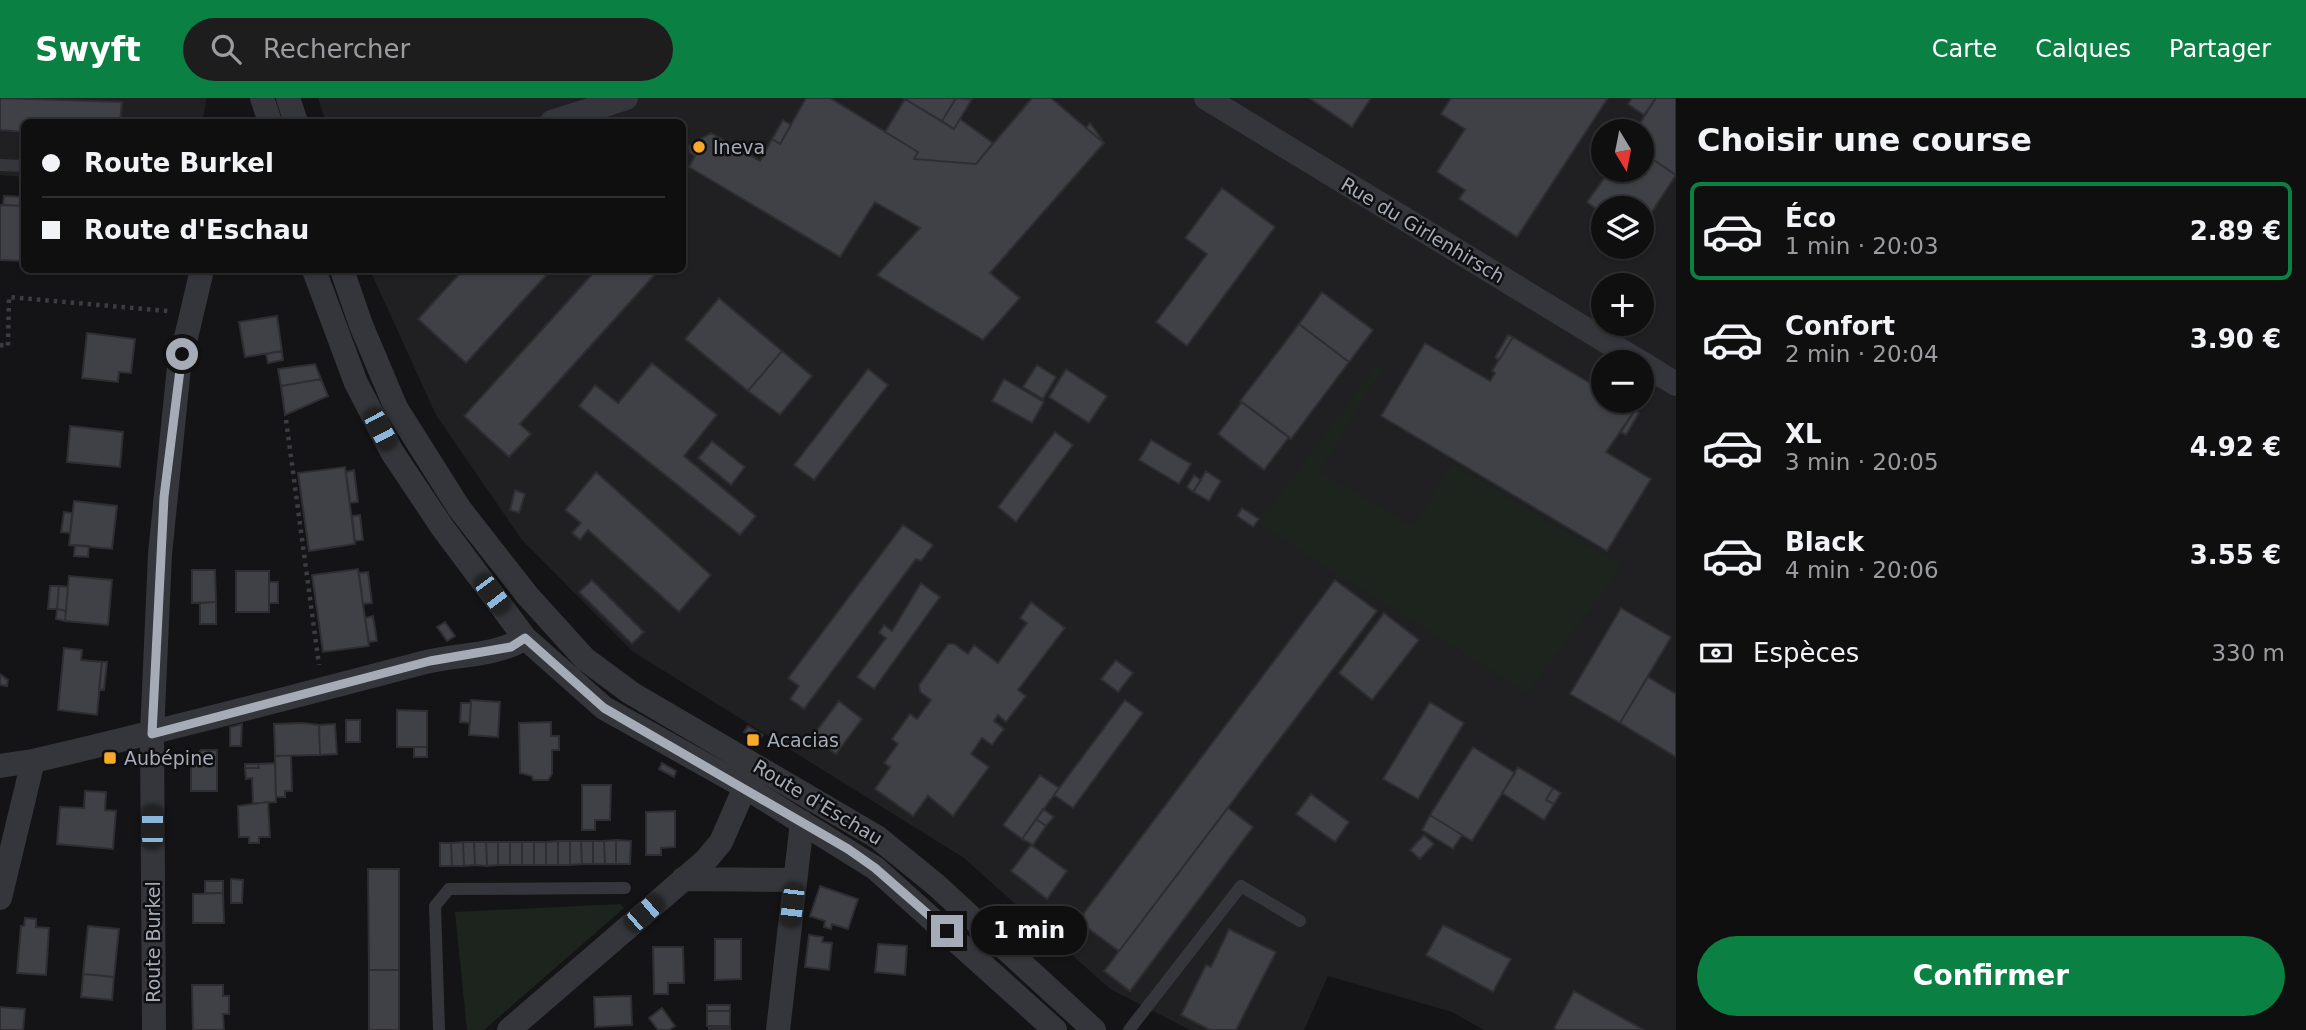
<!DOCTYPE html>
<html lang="fr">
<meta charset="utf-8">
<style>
body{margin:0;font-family:"DejaVu Sans",sans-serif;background:#1d1d1e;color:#f1f3f6;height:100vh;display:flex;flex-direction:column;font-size:26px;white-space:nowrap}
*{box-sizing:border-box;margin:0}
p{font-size:23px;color:#9b9c9f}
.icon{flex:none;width:38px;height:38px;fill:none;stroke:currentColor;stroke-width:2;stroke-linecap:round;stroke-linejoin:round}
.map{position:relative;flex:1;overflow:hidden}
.details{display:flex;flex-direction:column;background:#0f0f10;width:630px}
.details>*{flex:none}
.top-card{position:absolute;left:21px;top:21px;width:665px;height:154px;border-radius:10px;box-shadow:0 2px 5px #0004,0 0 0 2px #2f2f30;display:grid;align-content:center;height:154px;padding:0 21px;background:#0f0f10}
.needle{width:46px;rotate:170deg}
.controls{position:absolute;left:1591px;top:21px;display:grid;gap:14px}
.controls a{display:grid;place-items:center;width:63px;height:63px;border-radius:50%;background:#0f0f10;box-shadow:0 2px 5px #0004,0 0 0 2px #2f2f30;font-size:35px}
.end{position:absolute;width:32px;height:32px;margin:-16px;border:9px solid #a5abb7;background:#111;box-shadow:0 0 0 4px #111}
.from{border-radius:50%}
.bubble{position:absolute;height:49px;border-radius:24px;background:#0f0f10;box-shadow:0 2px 5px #0004,0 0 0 2px #2f2f30;font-size:23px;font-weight:700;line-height:49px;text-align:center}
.car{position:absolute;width:21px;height:42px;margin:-21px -10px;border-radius:9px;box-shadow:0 0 5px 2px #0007;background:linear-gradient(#222 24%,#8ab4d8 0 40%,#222 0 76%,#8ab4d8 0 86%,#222 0)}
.top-card b{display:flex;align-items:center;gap:24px;height:66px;font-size:26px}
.top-card b+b{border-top:2px solid #2f2f30}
.top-card i{width:18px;height:18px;background:#f1f3f6}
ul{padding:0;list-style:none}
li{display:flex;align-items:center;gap:21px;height:98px;margin:0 14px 10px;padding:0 7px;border:4px solid transparent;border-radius:10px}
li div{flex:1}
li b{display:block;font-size:26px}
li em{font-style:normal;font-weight:700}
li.active{border-color:#0b8043}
li>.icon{width:63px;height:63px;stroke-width:1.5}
h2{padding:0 21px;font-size:32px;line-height:84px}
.pay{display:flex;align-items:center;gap:18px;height:77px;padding:0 21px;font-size:26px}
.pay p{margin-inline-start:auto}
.action{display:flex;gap:14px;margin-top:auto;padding:14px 21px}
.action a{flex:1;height:80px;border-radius:42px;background:#0b8043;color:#fff;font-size:28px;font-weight:700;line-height:80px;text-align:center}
header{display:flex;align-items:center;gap:42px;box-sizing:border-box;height:98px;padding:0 35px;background:#0b8043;color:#fff}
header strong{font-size:33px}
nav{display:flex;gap:38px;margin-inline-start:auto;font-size:24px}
.search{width:490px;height:63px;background:#1d1d1e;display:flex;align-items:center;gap:18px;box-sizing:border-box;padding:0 24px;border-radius:38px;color:#9b9c9f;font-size:26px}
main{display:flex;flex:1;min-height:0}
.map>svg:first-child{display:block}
</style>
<header>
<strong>Swyft</strong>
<div class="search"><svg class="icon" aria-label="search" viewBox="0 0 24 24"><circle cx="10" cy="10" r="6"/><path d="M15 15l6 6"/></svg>Rechercher</div>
<nav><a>Carte</a><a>Calques</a><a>Partager</a></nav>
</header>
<main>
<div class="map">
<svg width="1676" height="932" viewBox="0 0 1676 932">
<rect width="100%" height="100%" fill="#141416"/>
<!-- built -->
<path fill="#202023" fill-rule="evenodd" d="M0 0H207L202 24H24V79L0 77Z
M318 0H1676V932H1484L1452 914 1328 878 1304 932H1190L1110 891 964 760 632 553 522 442 436 317 370 172H682V24H326ZM1603 33H1642V72H1603ZM1603 110H1642V149H1603ZM1603 187H1642V226H1603ZM1603 264H1642V303H1603Z"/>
<!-- green -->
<path fill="#1c241d" d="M1377 267 1382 271 1320 374 1414 429 1453 366 1622 468 1527 595 1258 426Z
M620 806 624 810 484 932H467L455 814Z"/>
<!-- building -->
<path fill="#404146" stroke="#2e2e32" stroke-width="2" d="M0 0 122 4 120 24H24V34L0 32Z
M806 0H830L918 54 914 61 976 66 1032 0H1051L1104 45 990 175 1020 200 983 242 877 177 920 130 875 104 840 159 689 69 695 58 690 55 689 48 711 35 760 63 772 41 780 46Z
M903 0H956L942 23Z
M956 0 972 1 954 31 942 23Z
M1309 0H1371L1352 29Z
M1451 0H1608L1517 139 1459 101 1465 92 1437 74 1465 31 1441 16Z
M1632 0H1656L1644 17 1628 6Z
M1656 0H1676V77L1642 54V33H1635Z
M905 1 954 31 960 21 993 45 976 66 914 61 918 54 885 34Z
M783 22 791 27 780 46 772 41Z
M1090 25 1096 33 1104 45 1086 30Z
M1642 54 1676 77 1646 123 1648 131 1642 140V110H1603V116L1587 104 1610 72H1642Z
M1222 90 1275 129 1187 248 1156 224 1207 156 1185 140Z
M4 98 24 99V108L3 107Z
M0 107 24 108V163L0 162Z
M463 172H551L466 265 418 221Z
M596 172H659L520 326 531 336 509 359 464 318Z
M1322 194 1373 232 1349 264 1299 226Z
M719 200 782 253 748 293 685 241Z
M277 218 282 253 245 259 239 224Z
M1299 226 1349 264 1291 341 1240 303Z
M87 235 135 241 131 275 119 274 118 284 82 280Z
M1508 237 1513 239 1499 262 1495 259Z
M1513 239 1603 293V303H1619L1635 312 1606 354 1651 381 1607 453 1381 318 1425 245 1490 283 1495 275 1492 273Z
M282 253 283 262 268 265 266 256Z
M782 253 812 278 780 317 748 293Z
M652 265 717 317 684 358 756 418 740 437 579 308 595 287 618 305Z
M315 266 321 281 281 288 278 271Z
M1037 267 1056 279 1043 301 1023 289Z
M868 271 888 287 814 382 794 367Z
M1066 271 1107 298 1089 325 1049 299Z
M321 281 328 298 285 317 281 288Z
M1004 281 1044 304 1032 325 992 303Z
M1242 304 1289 339 1264 372 1218 336Z
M1635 312 1639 315 1626 337 1621 334Z
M70 328 123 334 120 369 67 364Z
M1055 334 1073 347 1016 424 998 409Z
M1151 342 1191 366 1179 386 1139 362Z
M712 343 745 369 731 387 698 360Z
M345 369 355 446 309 453 298 375Z
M354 372 358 404 350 405 346 374Z
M1206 373 1221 383 1209 403 1193 394Z
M596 374 711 477 679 514 588 432 580 442 572 435 581 425 565 412Z
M1194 377 1201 382 1193 394 1187 389Z
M515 392 525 396 519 415 510 412Z
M74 403 117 408 112 451 69 447Z
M1242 410 1259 421 1253 429 1237 418Z
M64 414 72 415 70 435 61 434Z
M360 417 363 442 355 443 352 418Z
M903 427 933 447 921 463 916 461 804 611 790 601 799 588 788 580Z
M75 447 89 448 88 459 74 458Z
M358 471 369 548 323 554 312 477Z
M192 472H215L216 504 192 505Z
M236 473H269V514H236Z
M368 474 372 505 363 506 359 475Z
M69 478 112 482 108 527 65 523Z
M592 482 644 534 632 546 579 494Z
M1335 482 1377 513 1119 853 1078 823Z
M269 484H278V505H269Z
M921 485 940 499 874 591 857 579 886 540 879 535 884 527 892 533Z
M50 488H59L57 511H48Z
M59 488 68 489 66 513 57 511Z
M216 504V526H200V505Z
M1031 504 1065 530 1018 592 1026 598 1006 624 998 617 994 623 1004 631 992 647 982 640 971 656 989 669 953 718 928 698 913 718 875 691 890 669 884 665 898 646 892 641 910 616 917 621 931 602 920 594 919 587 948 546H954L968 556 974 547 998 565 1027 525 1020 520Z
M1621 510 1671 539 1620 625 1570 596Z
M57 511 66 513 65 523 56 521Z
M1384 515 1419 542 1372 602 1339 575Z
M373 518 377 543 369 544 365 520Z
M445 524 455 538 447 543 437 529Z
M64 550 82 552 81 562 102 564 97 617 58 612Z
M1116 562 1133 575 1118 594 1101 581Z
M102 564H107L104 592 99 591Z
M0 576 8 582 7 588 0 587Z
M1648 579 1676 596V659L1620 625Z
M471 602 500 604 498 639 469 637Z
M1125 602 1143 615 1073 710 1054 697Z
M839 603 862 621 836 656 812 639Z
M1430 604 1464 625 1418 701 1383 681Z
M461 605H471L470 625 460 624Z
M397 612 427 613V649H397Z
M346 622H360V644H346Z
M551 624V638H559V652H552V676L548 682H533L532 678 520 675 519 625Z
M303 625 319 627 320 657 275 658 274 626Z
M242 626 241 648H230V629Z
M335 626 337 656 320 657 319 627Z
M748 628 763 637 759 642 744 634Z
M414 649H427V659H414Z
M1473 649 1515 675 1472 743 1430 717Z
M201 652H217V693H191V664Z
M275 658H291L292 693H285V699H276Z
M275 665 276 704 253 705 252 680 246 681 245 670H259L258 666Z
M662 665 676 673 674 679 659 671Z
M245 666H258L259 670H245Z
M1518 669 1553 690 1546 702 1554 706 1544 722 1502 695Z
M1040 677 1059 690 1022 741 1003 727Z
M582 687H611L610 722H595V732H582Z
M1553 690 1561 695 1554 706 1546 702Z
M85 693 106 694 105 712 116 713 113 751 57 746 60 709 84 710Z
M1311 696 1349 724 1335 744 1296 716Z
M268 704 270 739H259V745H249V739H239L238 708Z
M1228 710 1253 729 1130 893 1104 873Z
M1043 711 1054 719 1046 728 1036 721Z
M675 713V749L661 750V757H646V714Z
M1430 717 1462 737 1453 751 1422 732Z
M1036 721 1046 728 1033 747 1022 741Z
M1424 737 1434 746 1420 761 1410 752Z
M616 742V766H605L604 743Z
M616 742 631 743 630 766H616Z
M558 743V767H546V744Z
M558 743H570V767H558Z
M570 743H581L582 766 570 767Z
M581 743H593V766H582Z
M593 743H604L605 766H593Z
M463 744 464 768H452L451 745Z
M463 744H474L475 767 464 768Z
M474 744H486L487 768 475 767Z
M486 744H498V767L487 768Z
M498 744H510V767H498Z
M510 744H522V767H510Z
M522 744H534V767H522Z
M534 744H546V767H534Z
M440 745H451L452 768H440Z
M1031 747 1067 773 1047 801 1011 773Z
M368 771H399V872H369Z
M231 781 243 782 242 805H231Z
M205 783H223V795H205Z
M820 788 858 801 848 831 832 826 831 831 824 829 825 823 810 818Z
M223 795 224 825H193V796Z
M25 820 36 821V829L49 830 46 877 17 875 21 828H24Z
M1443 827 1511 861 1493 894 1426 857Z
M88 828 119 831 114 879 83 876Z
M1229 831 1276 854 1236 932H1210L1181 917 1206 867 1211 869Z
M809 837 823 839 822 844 832 845 829 872 805 869Z
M715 841H741V881L715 882Z
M878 846 907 848 905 877 875 874Z
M653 849H683L684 885H668V896H654Z
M369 872H399V932H369Z
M83 876 114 879 112 902 81 899Z
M192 887H223V898H229V916H223L224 932H193Z
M1574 893 1644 932H1557L1554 930Z
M631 898 632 927 595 929 594 899Z
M707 907H730V913H707Z
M0 909 25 911 23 932H0Z
M662 910 675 928 669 932H658L649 920Z
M707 913H730V928H707Z
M709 930H730V932H709Z"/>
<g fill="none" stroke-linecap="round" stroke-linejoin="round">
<!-- path -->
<path stroke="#3b3d42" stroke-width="4.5" stroke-dasharray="3.5 5" stroke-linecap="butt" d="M0 247 8 248 9 199 168 213
M286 322 319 567"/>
<!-- service -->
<path stroke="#35363b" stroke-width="12" d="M0 67 24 68
M439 932 435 808 449 791 625 790
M1129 932 1241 788 1300 823"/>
<!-- minor -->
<path stroke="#35363b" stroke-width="24" d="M262 0 270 24
M288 0 296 24
M1206 0 1640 264
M552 24 626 0
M314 172 356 285 392 354 442 429 525 540 604 610 745 689 875 770 1055 932
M342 172 361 227 396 310 459 410 527 497 585 561 631 595 877 739 935 786 1094 932
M1642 265 1676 286
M0 668 33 663
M683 781 795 782
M0 800 33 663C163 633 293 599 422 565 456 556 495 559 525 540
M154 932 152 636 160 456 179 269 202 172
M509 932 706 762 721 744 745 689
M778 932 802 724"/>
</g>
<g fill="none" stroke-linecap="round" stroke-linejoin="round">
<!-- route -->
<path stroke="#a5abb7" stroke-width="9" d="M182 256 164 399 152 636 430 563 511 549 525 540 604 610 848 751 875 770 947 833"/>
</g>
<!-- markers -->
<g fill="#f8a92a" stroke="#0f0f11" stroke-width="2.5">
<circle cx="699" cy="49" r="7"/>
<rect x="746" y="635" width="14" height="14" rx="3.5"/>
<rect x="103" y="653" width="14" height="14" rx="3.5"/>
</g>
<g text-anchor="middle" stroke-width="5" stroke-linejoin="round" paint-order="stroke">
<!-- poi labels -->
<g font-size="19" fill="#a5abb7" stroke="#0f0f11" text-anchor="start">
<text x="713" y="56">Ineva</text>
<text x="767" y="649">Acacias</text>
<text x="124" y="667">Aubépine</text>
</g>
<!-- street labels -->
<g font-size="19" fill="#a5abb7" stroke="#0f0f11">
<text transform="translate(1423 132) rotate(31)" y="7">Rue du Girlenhirsch</text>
<text transform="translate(818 704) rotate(31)" y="7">Route d'Eschau</text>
<text transform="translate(153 844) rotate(-90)" y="7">Route Burkel</text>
</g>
</g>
</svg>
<div class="controls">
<a><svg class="needle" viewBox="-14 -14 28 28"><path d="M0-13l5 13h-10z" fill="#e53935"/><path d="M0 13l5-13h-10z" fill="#9b9c9f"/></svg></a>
<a><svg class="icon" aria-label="layers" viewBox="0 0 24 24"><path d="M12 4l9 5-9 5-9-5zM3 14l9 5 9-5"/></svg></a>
<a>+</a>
<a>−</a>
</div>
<i class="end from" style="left:182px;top:256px"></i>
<i class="end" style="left:947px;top:833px"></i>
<div class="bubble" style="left:971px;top:808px;width:116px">1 min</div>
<i class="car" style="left:380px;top:331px;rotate:152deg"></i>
<i class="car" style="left:492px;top:496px;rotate:143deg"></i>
<i class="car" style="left:152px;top:729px;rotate:0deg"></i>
<i class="car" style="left:792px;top:807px;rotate:187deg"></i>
<i class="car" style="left:644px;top:815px;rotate:49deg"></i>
<div class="top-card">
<b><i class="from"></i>Route Burkel</b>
<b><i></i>Route d'Eschau</b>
</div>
</div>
<section class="details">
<h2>Choisir une course</h2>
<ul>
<li class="active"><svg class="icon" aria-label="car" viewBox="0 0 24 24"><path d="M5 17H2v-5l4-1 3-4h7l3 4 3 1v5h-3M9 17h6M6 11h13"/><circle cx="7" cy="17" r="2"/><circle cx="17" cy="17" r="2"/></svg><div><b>Éco</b><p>1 min · 20:03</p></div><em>2.89 €</em></li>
<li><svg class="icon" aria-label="car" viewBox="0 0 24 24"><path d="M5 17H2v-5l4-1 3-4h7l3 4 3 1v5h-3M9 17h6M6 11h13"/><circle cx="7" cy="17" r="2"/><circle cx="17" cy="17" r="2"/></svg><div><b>Confort</b><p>2 min · 20:04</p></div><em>3.90 €</em></li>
<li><svg class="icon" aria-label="car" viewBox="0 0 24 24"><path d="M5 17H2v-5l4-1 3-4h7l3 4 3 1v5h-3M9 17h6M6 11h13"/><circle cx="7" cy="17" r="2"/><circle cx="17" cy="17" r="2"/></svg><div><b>XL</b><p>3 min · 20:05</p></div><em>4.92 €</em></li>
<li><svg class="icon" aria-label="car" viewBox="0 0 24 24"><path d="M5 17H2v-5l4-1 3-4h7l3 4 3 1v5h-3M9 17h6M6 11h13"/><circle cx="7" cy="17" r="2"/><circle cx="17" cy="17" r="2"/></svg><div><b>Black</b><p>4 min · 20:06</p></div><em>3.55 €</em></li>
</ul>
<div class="pay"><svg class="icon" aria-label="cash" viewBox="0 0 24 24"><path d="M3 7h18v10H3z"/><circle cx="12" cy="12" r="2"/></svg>Espèces<p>330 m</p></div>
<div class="action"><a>Confirmer</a></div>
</section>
</main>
